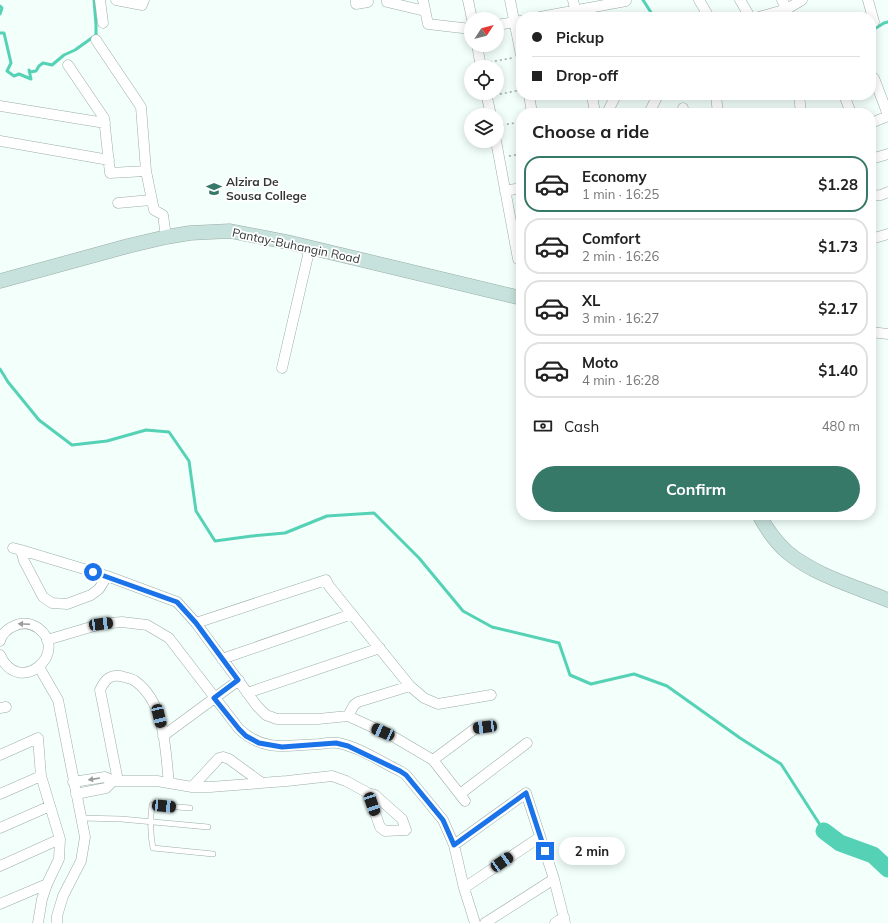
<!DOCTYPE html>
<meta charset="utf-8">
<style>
body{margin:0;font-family:Mulish,sans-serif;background:#f6f6f6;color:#222;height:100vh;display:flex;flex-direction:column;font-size:15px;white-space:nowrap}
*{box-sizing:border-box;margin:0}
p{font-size:13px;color:#767676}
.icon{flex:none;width:22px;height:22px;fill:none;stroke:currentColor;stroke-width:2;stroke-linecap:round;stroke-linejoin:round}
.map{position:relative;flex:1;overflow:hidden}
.panel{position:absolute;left:516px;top:108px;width:360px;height:412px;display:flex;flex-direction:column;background:#fff;border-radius:16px;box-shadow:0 2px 10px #0003}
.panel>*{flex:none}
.guide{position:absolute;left:516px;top:12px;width:360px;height:88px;border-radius:16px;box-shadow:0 2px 10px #0003;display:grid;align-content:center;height:88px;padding:0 16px;background:#fff}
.needle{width:26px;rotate:54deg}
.tools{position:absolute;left:464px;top:12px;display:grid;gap:8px}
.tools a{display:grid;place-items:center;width:40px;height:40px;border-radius:50%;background:#fff;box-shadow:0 2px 10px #0003;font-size:20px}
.end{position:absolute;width:18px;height:18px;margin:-9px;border:5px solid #1a73e8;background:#fff;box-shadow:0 0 0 2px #fff}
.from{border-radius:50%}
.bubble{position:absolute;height:28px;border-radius:14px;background:#fff;box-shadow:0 2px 10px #0003;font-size:13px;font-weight:700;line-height:28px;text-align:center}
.car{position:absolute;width:12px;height:24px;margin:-12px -6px;border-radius:5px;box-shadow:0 0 3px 1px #0007;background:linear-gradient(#222 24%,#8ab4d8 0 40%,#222 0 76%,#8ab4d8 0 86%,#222 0)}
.guide b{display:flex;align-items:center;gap:14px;height:38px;font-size:15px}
.guide b+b{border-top:1px solid #e0e0e0}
.guide i{width:10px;height:10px;background:#222}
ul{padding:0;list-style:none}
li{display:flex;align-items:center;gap:12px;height:56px;margin:0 8px 6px;padding:0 8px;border:2px solid #e0e0e0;border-radius:16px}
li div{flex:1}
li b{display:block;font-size:15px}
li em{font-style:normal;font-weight:700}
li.selected{border-color:#377969}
li>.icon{width:36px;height:36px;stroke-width:1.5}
h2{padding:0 16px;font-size:18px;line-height:48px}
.pay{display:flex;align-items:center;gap:10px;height:44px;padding:0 16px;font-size:15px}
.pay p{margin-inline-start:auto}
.primary-button{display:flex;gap:8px;margin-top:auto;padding:8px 16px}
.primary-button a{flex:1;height:46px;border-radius:24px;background:#377969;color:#fff;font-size:16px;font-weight:700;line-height:46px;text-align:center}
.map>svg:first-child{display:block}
</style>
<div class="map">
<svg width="888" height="923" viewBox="0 0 888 923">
<rect width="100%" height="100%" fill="#f2fffb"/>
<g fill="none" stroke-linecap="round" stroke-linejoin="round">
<!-- stream -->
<path stroke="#55d2b5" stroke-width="3" d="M643 0 654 17
M0 6 2 8 0 14
M871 31 884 23 888 22
M0 33H4L11 63 7 71 14 76 19 74 31 79 29 70 30 72 36 71 39 66 43 63 52 65 64 55 75 50 96 35V25L94 0
M0 369 8 382 39 420 72 445 107 441 146 430 169 432 189 461 196 511 215 541 252 536 285 533 327 516 374 513 419 558 463 611 492 627 559 643 570 675 591 684 634 674 667 686 740 738 781 764 824 831"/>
<!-- river -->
<path stroke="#55d2b5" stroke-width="17" d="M824 831 840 843 873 855 888 869"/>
<!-- lane casing -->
<g stroke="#9daca7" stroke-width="6">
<path id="lane" d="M190 808 152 805C150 820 150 833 153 848L213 854
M81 818 121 819 208 827"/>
</g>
<!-- street casing -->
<g stroke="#9daca7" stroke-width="11">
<path id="street" d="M100 0 103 23
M116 0 142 5 144 0
M356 0V4L368 2
M387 0V2L425 11
M423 0 428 24 471 29
M468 0 472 19
M510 0 521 55
M573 0 577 17
M699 0 709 17
M740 0 750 17
M782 0 787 9 788 17
M868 0 874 22
M540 17 626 1
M759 17 787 9 802 0
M497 25 521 21
M96 40 141 107 146 171 154 210 163 215 166 237
M477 45 481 67
M68 65 104 118 110 173 146 171
M874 78 888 115
M486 93 491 115
M529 95 532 113
M592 95 595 113
M799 95 801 113
M844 95 851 113
M716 96 718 113
M0 106 105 123
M683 108V113
M607 113 616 95
M649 113 658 95
M871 123 888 116
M0 141 109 160
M496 141 518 259H521
M871 159 888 154
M505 191 521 188
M871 196 881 195 888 192
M118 203 151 200
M871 239 888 234
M871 332 888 334
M282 368 310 247
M13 548 21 550 107 576 177 602 196 623 257 706 266 715 277 719H318L348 716 394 737 433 760 465 801
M21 550 24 561 43 597 52 603 67 604 91 595 99 589 107 576
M196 623 326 580 329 586 410 686 424 698 438 704 491 695
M47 640 101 624 122 622 147 625 169 638 239 729C265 753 288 745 320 744 326 743 332 742 338 743 359 747 381 762 400 771L406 775 443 820 454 845 464 888 475 923
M0 641C2 634 7 629 14 626 22 622 31 623 38 628 71 652 19 698 0 655
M222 659 352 614
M39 667 58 700 85 837 81 861 63 896 57 916V923
M247 693 380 648
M0 708 6 707
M348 716 354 705 358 702 410 686
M163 736 239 680
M0 755 38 738 41 776 60 839 59 859 47 884 42 899 38 923
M433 760 476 728 485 727
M118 781 100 690C105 679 111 673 124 677 128 678 133 679 135 681 166 703 165 750 169 783
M73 782 105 777 113 781H157L192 787H210L287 781 332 776 346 781 368 793 375 795 402 819 406 830 385 831 380 827 368 793
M192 787 219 758 223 757 229 759 262 783
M0 794 41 776
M76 794 106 788 113 781
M460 794 527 743
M0 828 50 806
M454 845 526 793 554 879 565 923
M0 866 60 839
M464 888 540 837
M0 904 47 884
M485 923 554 879
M555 923 564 917"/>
</g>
<!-- secondary casing -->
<g stroke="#9daca7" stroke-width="15">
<path id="secondary" d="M0 281 128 246 166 237 190 233 230 231 287 242 521 298
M759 515C766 528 776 542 787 552 816 576 854 586 888 600"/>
</g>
<!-- path -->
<path stroke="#a1aba8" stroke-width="1.5" stroke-dasharray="2 3" stroke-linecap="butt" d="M490 62 512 58
M495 95 521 90
M568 113 585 110
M497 126 521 122
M509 156 521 154"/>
<!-- lane -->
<use href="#lane" stroke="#fff" stroke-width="5"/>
<!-- street -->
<use href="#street" stroke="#fff" stroke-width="10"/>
<!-- secondary -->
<use href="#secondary" stroke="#c7e2dc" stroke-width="14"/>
</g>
<!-- one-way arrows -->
<defs><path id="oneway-solid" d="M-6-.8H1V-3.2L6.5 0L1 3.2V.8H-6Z"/></defs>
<g fill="#989c9a">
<use href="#oneway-solid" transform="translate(24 624) rotate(-177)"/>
<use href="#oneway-solid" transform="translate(94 779) rotate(171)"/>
</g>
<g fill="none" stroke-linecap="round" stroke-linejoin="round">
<!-- route -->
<path stroke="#1a73e8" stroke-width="5" d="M93 572 177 602 196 623 238 680 214 698 239 729 246 736 259 743 282 747 336 743 348 746 400 771 406 775 443 820 454 845 526 793 545 851"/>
</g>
<!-- icons -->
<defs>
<g id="university-bare" transform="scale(1.2)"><path d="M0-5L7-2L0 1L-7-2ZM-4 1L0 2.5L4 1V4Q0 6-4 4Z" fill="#377969" stroke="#fff" stroke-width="2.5" paint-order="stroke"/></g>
</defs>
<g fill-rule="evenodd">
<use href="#university-bare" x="214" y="189"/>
</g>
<g text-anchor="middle" stroke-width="3.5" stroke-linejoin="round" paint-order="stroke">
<!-- poi labels -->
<g font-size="12" font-weight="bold" fill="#323836" stroke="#fff" text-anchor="start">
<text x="226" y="186">Alzira De<tspan x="226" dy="14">Sousa College</tspan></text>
</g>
<!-- street labels -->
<g font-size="12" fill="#323836" stroke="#fff">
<text transform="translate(296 246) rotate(12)" y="4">Pantay-Buhangin Road</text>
</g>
</g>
</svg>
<div class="tools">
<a><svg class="needle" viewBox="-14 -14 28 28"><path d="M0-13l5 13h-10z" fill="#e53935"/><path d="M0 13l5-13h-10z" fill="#767676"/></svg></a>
<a><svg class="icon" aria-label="locate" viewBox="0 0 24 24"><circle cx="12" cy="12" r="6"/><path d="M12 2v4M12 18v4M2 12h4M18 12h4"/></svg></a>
<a><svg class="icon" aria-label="layers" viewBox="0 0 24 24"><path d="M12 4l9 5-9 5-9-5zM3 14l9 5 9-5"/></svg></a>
</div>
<i class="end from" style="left:93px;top:572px"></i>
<i class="end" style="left:545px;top:851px"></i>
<div class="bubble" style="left:559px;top:837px;width:66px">2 min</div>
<i class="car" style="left:101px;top:624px;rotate:83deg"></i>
<i class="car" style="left:159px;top:716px;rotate:167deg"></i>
<i class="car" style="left:485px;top:727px;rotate:263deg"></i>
<i class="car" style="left:383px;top:732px;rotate:294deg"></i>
<i class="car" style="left:372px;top:804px;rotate:161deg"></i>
<i class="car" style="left:164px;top:806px;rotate:95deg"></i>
<i class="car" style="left:502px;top:862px;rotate:56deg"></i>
<div class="guide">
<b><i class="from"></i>Pickup</b>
<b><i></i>Drop-off</b>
</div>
<section class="panel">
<h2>Choose a ride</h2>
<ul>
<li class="selected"><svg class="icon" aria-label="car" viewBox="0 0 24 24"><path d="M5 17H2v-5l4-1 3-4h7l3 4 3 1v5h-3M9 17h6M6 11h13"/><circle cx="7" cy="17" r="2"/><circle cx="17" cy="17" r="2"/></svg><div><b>Economy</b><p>1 min · 16:25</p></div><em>$1.28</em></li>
<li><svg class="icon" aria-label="car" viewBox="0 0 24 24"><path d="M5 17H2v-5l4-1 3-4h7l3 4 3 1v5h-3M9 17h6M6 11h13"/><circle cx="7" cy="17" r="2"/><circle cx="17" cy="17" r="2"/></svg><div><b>Comfort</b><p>2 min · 16:26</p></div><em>$1.73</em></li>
<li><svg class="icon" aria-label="car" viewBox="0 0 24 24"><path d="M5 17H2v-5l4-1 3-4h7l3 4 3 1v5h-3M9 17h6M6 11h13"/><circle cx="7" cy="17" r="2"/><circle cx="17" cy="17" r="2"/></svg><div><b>XL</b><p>3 min · 16:27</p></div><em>$2.17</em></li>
<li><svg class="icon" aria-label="car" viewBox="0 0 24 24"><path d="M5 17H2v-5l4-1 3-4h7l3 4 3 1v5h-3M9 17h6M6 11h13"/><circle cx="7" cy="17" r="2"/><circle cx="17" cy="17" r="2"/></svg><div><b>Moto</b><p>4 min · 16:28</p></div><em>$1.40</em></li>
</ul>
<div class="pay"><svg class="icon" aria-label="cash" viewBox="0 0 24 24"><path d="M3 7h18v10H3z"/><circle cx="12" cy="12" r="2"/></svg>Cash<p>480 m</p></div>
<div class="primary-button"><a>Confirm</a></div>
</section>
</div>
